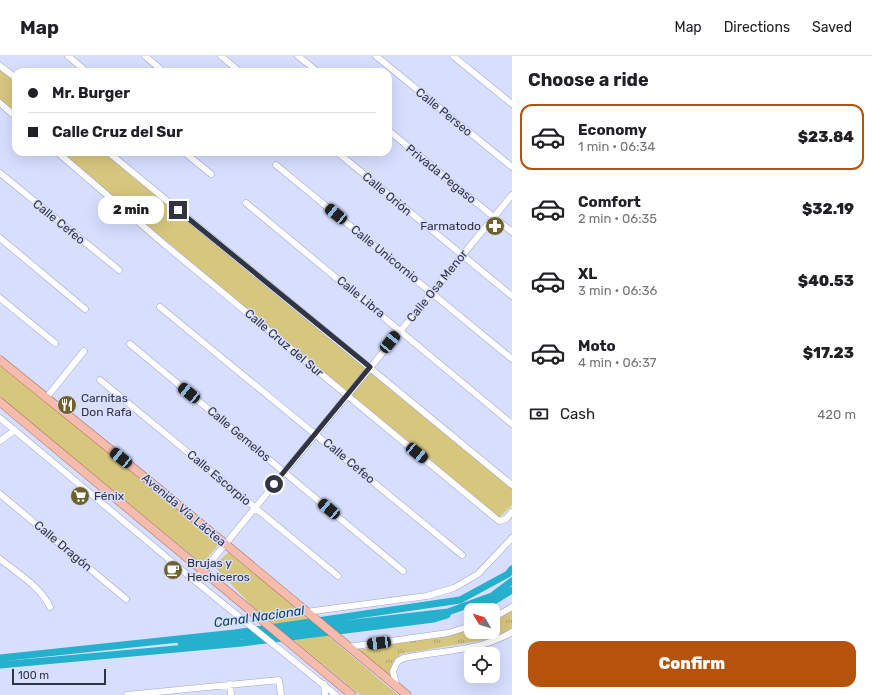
<!DOCTYPE html>
<meta charset="utf-8">
<style>
body{margin:0;font-family:Rubik,sans-serif;background:#f6f6f6;color:#202124;height:100vh;display:flex;flex-direction:column;font-size:15px;white-space:nowrap}
*{box-sizing:border-box;margin:0}
p{font-size:13px;color:#757577}
.icon{flex:none;width:22px;height:22px;fill:none;stroke:currentColor;stroke-width:2;stroke-linecap:round;stroke-linejoin:round}
.map{position:relative;flex:1;overflow:hidden}
.panel{display:flex;flex-direction:column;background:#fff;width:360px}
.panel>*{flex:none}
.hud{position:absolute;left:12px;top:12px;width:380px;height:88px;border-radius:12px;box-shadow:0 4px 16px #0002;display:grid;align-content:center;height:88px;padding:0 16px;background:#fff}
.needle{width:26px;rotate:308deg}
.tools{position:absolute;left:464px;top:547px;display:grid;gap:8px}
.tools a{display:grid;place-items:center;width:36px;height:36px;border-radius:8px;background:#fff;box-shadow:0 4px 16px #0002;font-size:20px}
.scale{position:absolute;left:12px;bottom:10px;width:94px;box-sizing:border-box;padding-left:4px;border:2px solid #313443;border-top:0;font-size:11px;line-height:14px;white-space:nowrap;color:#313443;-webkit-text-stroke:3px #d7defe;paint-order:stroke}
.end{position:absolute;width:18px;height:18px;margin:-9px;border:5px solid #313443;background:#fff;box-shadow:0 0 0 2px #fff}
.from{border-radius:50%}
.bubble{position:absolute;height:28px;border-radius:12px;background:#fff;box-shadow:0 4px 16px #0002;font-size:13px;font-weight:800;line-height:28px;text-align:center}
.car{position:absolute;width:12px;height:24px;margin:-12px -6px;border-radius:5px;box-shadow:0 0 3px 1px #0007;background:linear-gradient(#222 24%,#8ab4d8 0 40%,#222 0 76%,#8ab4d8 0 86%,#222 0)}
.hud b{display:flex;align-items:center;gap:14px;height:38px;font-size:15px}
.hud b+b{border-top:1px solid #e0e0e0}
.hud i{width:10px;height:10px;background:#202124}
ul{padding:0;list-style:none}
li{display:flex;align-items:center;gap:12px;height:66px;margin:0 8px 6px;padding:0 8px;border:2px solid transparent;border-radius:12px}
li div{flex:1}
li b{display:block;font-size:15px}
li em{font-style:normal;font-weight:800}
li.on{border-color:#b45309}
li>.icon{width:36px;height:36px;stroke-width:1.5}
h2{padding:0 16px;font-size:18px;line-height:48px}
.pay{display:flex;align-items:center;gap:10px;height:44px;padding:0 16px;font-size:15px}
.pay p{margin-inline-start:auto}
.button{display:flex;gap:8px;margin-top:auto;padding:8px 16px}
.button a{flex:1;height:46px;border-radius:12px;background:#b45309;color:#fff;font-size:16px;font-weight:800;line-height:46px;text-align:center}
header{display:flex;align-items:center;gap:24px;box-sizing:border-box;height:56px;padding:0 20px;background:#fff;border-bottom:1px solid #e0e0e0}
header strong{font-size:19px}
nav{display:flex;gap:22px;margin-inline-start:auto;font-size:14px}
main{display:flex;flex:1;min-height:0}
.map>svg:first-child{display:block}
</style>
<header>
<strong>Map</strong>
<nav><a>Map</a><a>Directions</a><a>Saved</a></nav>
</header>
<main>
<div class="map">
<svg width="512" height="639" viewBox="0 0 512 639">
<defs>
<pattern id="grass-tufts" width="24" height="20" patternUnits="userSpaceOnUse"><rect width="24" height="20" fill="#d7c67e"/><path d="M3 7l-1-3M5 7V3M7 7l1-3M15 17l-1-3M17 17v-4M19 17l1-3" fill="none" stroke="#afa269"/></pattern>
</defs>
<rect width="100%" height="100%" fill="#d7defe"/>
<!-- grass -->
<path fill="url(#grass-tufts)" d="M512 553V572L496 582 401 598 393 607 389 620 358 594 453 578 471 571V576H493V563Z"/>
<!-- park -->
<path fill="#d7c67e" d="M0 12 16 24V58L0 45Z
M61 96H104L512 432V449L499 462 341 333Z
M0 307 221 486 202 508 0 341Z
M229 496 398 639H360L250 548 216 512 221 503Z"/>
<g fill="none" stroke-linecap="round" stroke-linejoin="round">
<!-- canal -->
<path stroke="#25b0cd" stroke-width="7" d="M480 549 494 545 512 534
M181 587 448 556 492 540 512 525
M0 602 235 577 460 544 508 518 512 513
M0 609 242 587 434 563 447 559"/>
<!-- minor casing -->
<g stroke="#9fa6cd" stroke-width="7">
<path id="minor" d="M68 0 87 16
M145 0 164 16
M221 0 240 16
M298 0 318 16
M376 0 512 111
M453 0 512 48
M0 10 16 22
M0 47 16 61
M388 74 512 176
M57 96 164 188 499 465 506 463 512 456
M108 96 512 429
M184 96 211 118
M337 96 512 240
M276 109 512 303
M0 117 119 214
M246 147 512 368
M0 182 85 253
M0 242 55 287
M160 251 462 499
M130 288 403 515
M100 324 338 520
M47 341 84 295
M0 362 195 525 336 639
M0 385 15 374
M0 438 126 543
M0 503C17 517 41 531 50 551
M195 525 512 139
M306 556 427 540 454 532 478 518 512 482
M493 562 512 551
M348 591 448 577 471 570
M230 628 231 639
M324 628 325 639
M396 629 393 615 398 605 404 602C440 594 479 596 512 576
M127 639 279 624 281 639"/>
</g>
<!-- major casing -->
<g stroke="#ac6e63" stroke-width="9">
<path id="major" d="M0 304 158 432 407 639
M0 346 352 639"/>
</g>
<!-- minor -->
<use href="#minor" stroke="#fff" stroke-width="6"/>
<!-- major -->
<use href="#major" stroke="#f5bbac" stroke-width="8"/>
</g>
<g fill="none" stroke-linecap="round" stroke-linejoin="round">
<!-- route -->
<path stroke="#313443" stroke-width="5" d="M178 154 370 311 274 428"/>
</g>
<!-- icons -->
<defs>
<g id="pharmacy-disc" transform="scale(1)"><circle r="9.5" fill="#6e612e" stroke="#d7defe"/><path d="M-2-6h4v4h4v4h-4v4h-4v-4h-4v-4h4Z" fill="#fff"/></g>
<g id="restaurant-disc" transform="scale(1)"><circle r="9.5" fill="#6e612e" stroke="#d7defe"/><path d="M-5-6h1v4h1v-4h1v4h1v-4h1v5L-1.5 .5V6h-2V.5L-5-1ZM5-6V6H3V1.5H1.5Q1.5-4 5-6Z" fill="#fff"/></g>
<g id="supermarket-disc" transform="scale(1)"><circle r="9.5" fill="#6e612e" stroke="#d7defe"/><path d="M-6-5.5h2.5l.6 2H6L4.5 2H-2.5L-4.4-4H-6ZM-1.5 3.2a1.3 1.3 0 1 0 .1 0ZM3 3.2a1.3 1.3 0 1 0 .1 0Z" fill="#fff"/></g>
<g id="cafe-disc" transform="scale(1)"><circle r="9.5" fill="#6e612e" stroke="#d7defe"/><path d="M-5.5-4.5H6V0H3Q3 3.5 0 3.5H-2.5Q-5.5 3.5-5.5 0ZM3-3.2v2h1.7v-2ZM-6 4.5H4V6H-6Z" fill="#fff"/></g>
</defs>
<g fill-rule="evenodd">
<use href="#pharmacy-disc" x="495" y="170"/>
<use href="#restaurant-disc" x="67" y="349"/>
<use href="#supermarket-disc" x="80" y="440"/>
<use href="#cafe-disc" x="173" y="514"/>
</g>
<g text-anchor="middle" stroke-width="3" stroke-linejoin="round" paint-order="stroke">
<!-- street labels -->
<g font-size="12" fill="#313443" stroke="#d7defe">
<text transform="translate(444 56) rotate(39)" y="4">Calle Perseo</text>
<text transform="translate(441 118) rotate(39)" y="4">Privada Pegaso</text>
<text transform="translate(387 138) rotate(40)" y="4">Calle Orión</text>
<text transform="translate(59 166) rotate(39)" y="4">Calle Cefeo</text>
<text transform="translate(385 198) rotate(39)" y="4">Calle Unicornio</text>
<text transform="translate(437 230) rotate(-51)" y="4">Calle Osa Menor</text>
<text transform="translate(361 241) rotate(39)" y="4">Calle Libra</text>
<text transform="translate(284 287) rotate(40)" y="4">Calle Cruz del Sur</text>
<text transform="translate(239 378) rotate(40)" y="4">Calle Gemelos</text>
<text transform="translate(349 405) rotate(40)" y="4">Calle Cefeo</text>
<text transform="translate(219 422) rotate(40)" y="4">Calle Escorpio</text>
<text transform="translate(184 454) rotate(40)" y="4">Avenida Vía Láctea</text>
<text transform="translate(63 490) rotate(40)" y="4">Calle Dragón</text>
</g>
<!-- poi labels -->
<g font-size="12" fill="#313443" stroke="#d7defe" text-anchor="start">
<text x="481" y="174" text-anchor="end">Farmatodo</text>
<text x="81" y="346">Carnitas<tspan x="81" dy="14">Don Rafa</tspan></text>
<text x="94" y="444">Fénix</text>
<text x="187" y="511">Brujas y<tspan x="187" dy="14">Hechiceros</tspan></text>
</g>
<!-- water labels -->
<g font-size="13" font-style="italic" fill="#0b4451" stroke="#d7defe">
<text transform="translate(259 560) rotate(-8)" y="5">Canal Nacional</text>
</g>
</g>
</svg>
<div class="tools">
<a><svg class="needle" viewBox="-14 -14 28 28"><path d="M0-13l5 13h-10z" fill="#e53935"/><path d="M0 13l5-13h-10z" fill="#757577"/></svg></a>
<a><svg class="icon" aria-label="locate" viewBox="0 0 24 24"><circle cx="12" cy="12" r="6"/><path d="M12 2v4M12 18v4M2 12h4M18 12h4"/></svg></a>
</div>
<div class="scale">100 m</div>
<i class="end from" style="left:274px;top:428px"></i>
<i class="end" style="left:178px;top:154px"></i>
<div class="bubble" style="left:98px;top:140px;width:66px">2 min</div>
<i class="car" style="left:336px;top:158px;rotate:309deg"></i>
<i class="car" style="left:390px;top:286px;rotate:39deg"></i>
<i class="car" style="left:189px;top:337px;rotate:309deg"></i>
<i class="car" style="left:417px;top:397px;rotate:129deg"></i>
<i class="car" style="left:121px;top:402px;rotate:309deg"></i>
<i class="car" style="left:329px;top:453px;rotate:310deg"></i>
<i class="car" style="left:379px;top:587px;rotate:263deg"></i>
<div class="hud">
<b><i class="from"></i>Mr. Burger</b>
<b><i></i>Calle Cruz del Sur</b>
</div>
</div>
<section class="panel">
<h2>Choose a ride</h2>
<ul>
<li class="on"><svg class="icon" aria-label="car" viewBox="0 0 24 24"><path d="M5 17H2v-5l4-1 3-4h7l3 4 3 1v5h-3M9 17h6M6 11h13"/><circle cx="7" cy="17" r="2"/><circle cx="17" cy="17" r="2"/></svg><div><b>Economy</b><p>1 min · 06:34</p></div><em>$23.84</em></li>
<li><svg class="icon" aria-label="car" viewBox="0 0 24 24"><path d="M5 17H2v-5l4-1 3-4h7l3 4 3 1v5h-3M9 17h6M6 11h13"/><circle cx="7" cy="17" r="2"/><circle cx="17" cy="17" r="2"/></svg><div><b>Comfort</b><p>2 min · 06:35</p></div><em>$32.19</em></li>
<li><svg class="icon" aria-label="car" viewBox="0 0 24 24"><path d="M5 17H2v-5l4-1 3-4h7l3 4 3 1v5h-3M9 17h6M6 11h13"/><circle cx="7" cy="17" r="2"/><circle cx="17" cy="17" r="2"/></svg><div><b>XL</b><p>3 min · 06:36</p></div><em>$40.53</em></li>
<li><svg class="icon" aria-label="car" viewBox="0 0 24 24"><path d="M5 17H2v-5l4-1 3-4h7l3 4 3 1v5h-3M9 17h6M6 11h13"/><circle cx="7" cy="17" r="2"/><circle cx="17" cy="17" r="2"/></svg><div><b>Moto</b><p>4 min · 06:37</p></div><em>$17.23</em></li>
</ul>
<div class="pay"><svg class="icon" aria-label="cash" viewBox="0 0 24 24"><path d="M3 7h18v10H3z"/><circle cx="12" cy="12" r="2"/></svg>Cash<p>420 m</p></div>
<div class="button"><a>Confirm</a></div>
</section>
</main>
